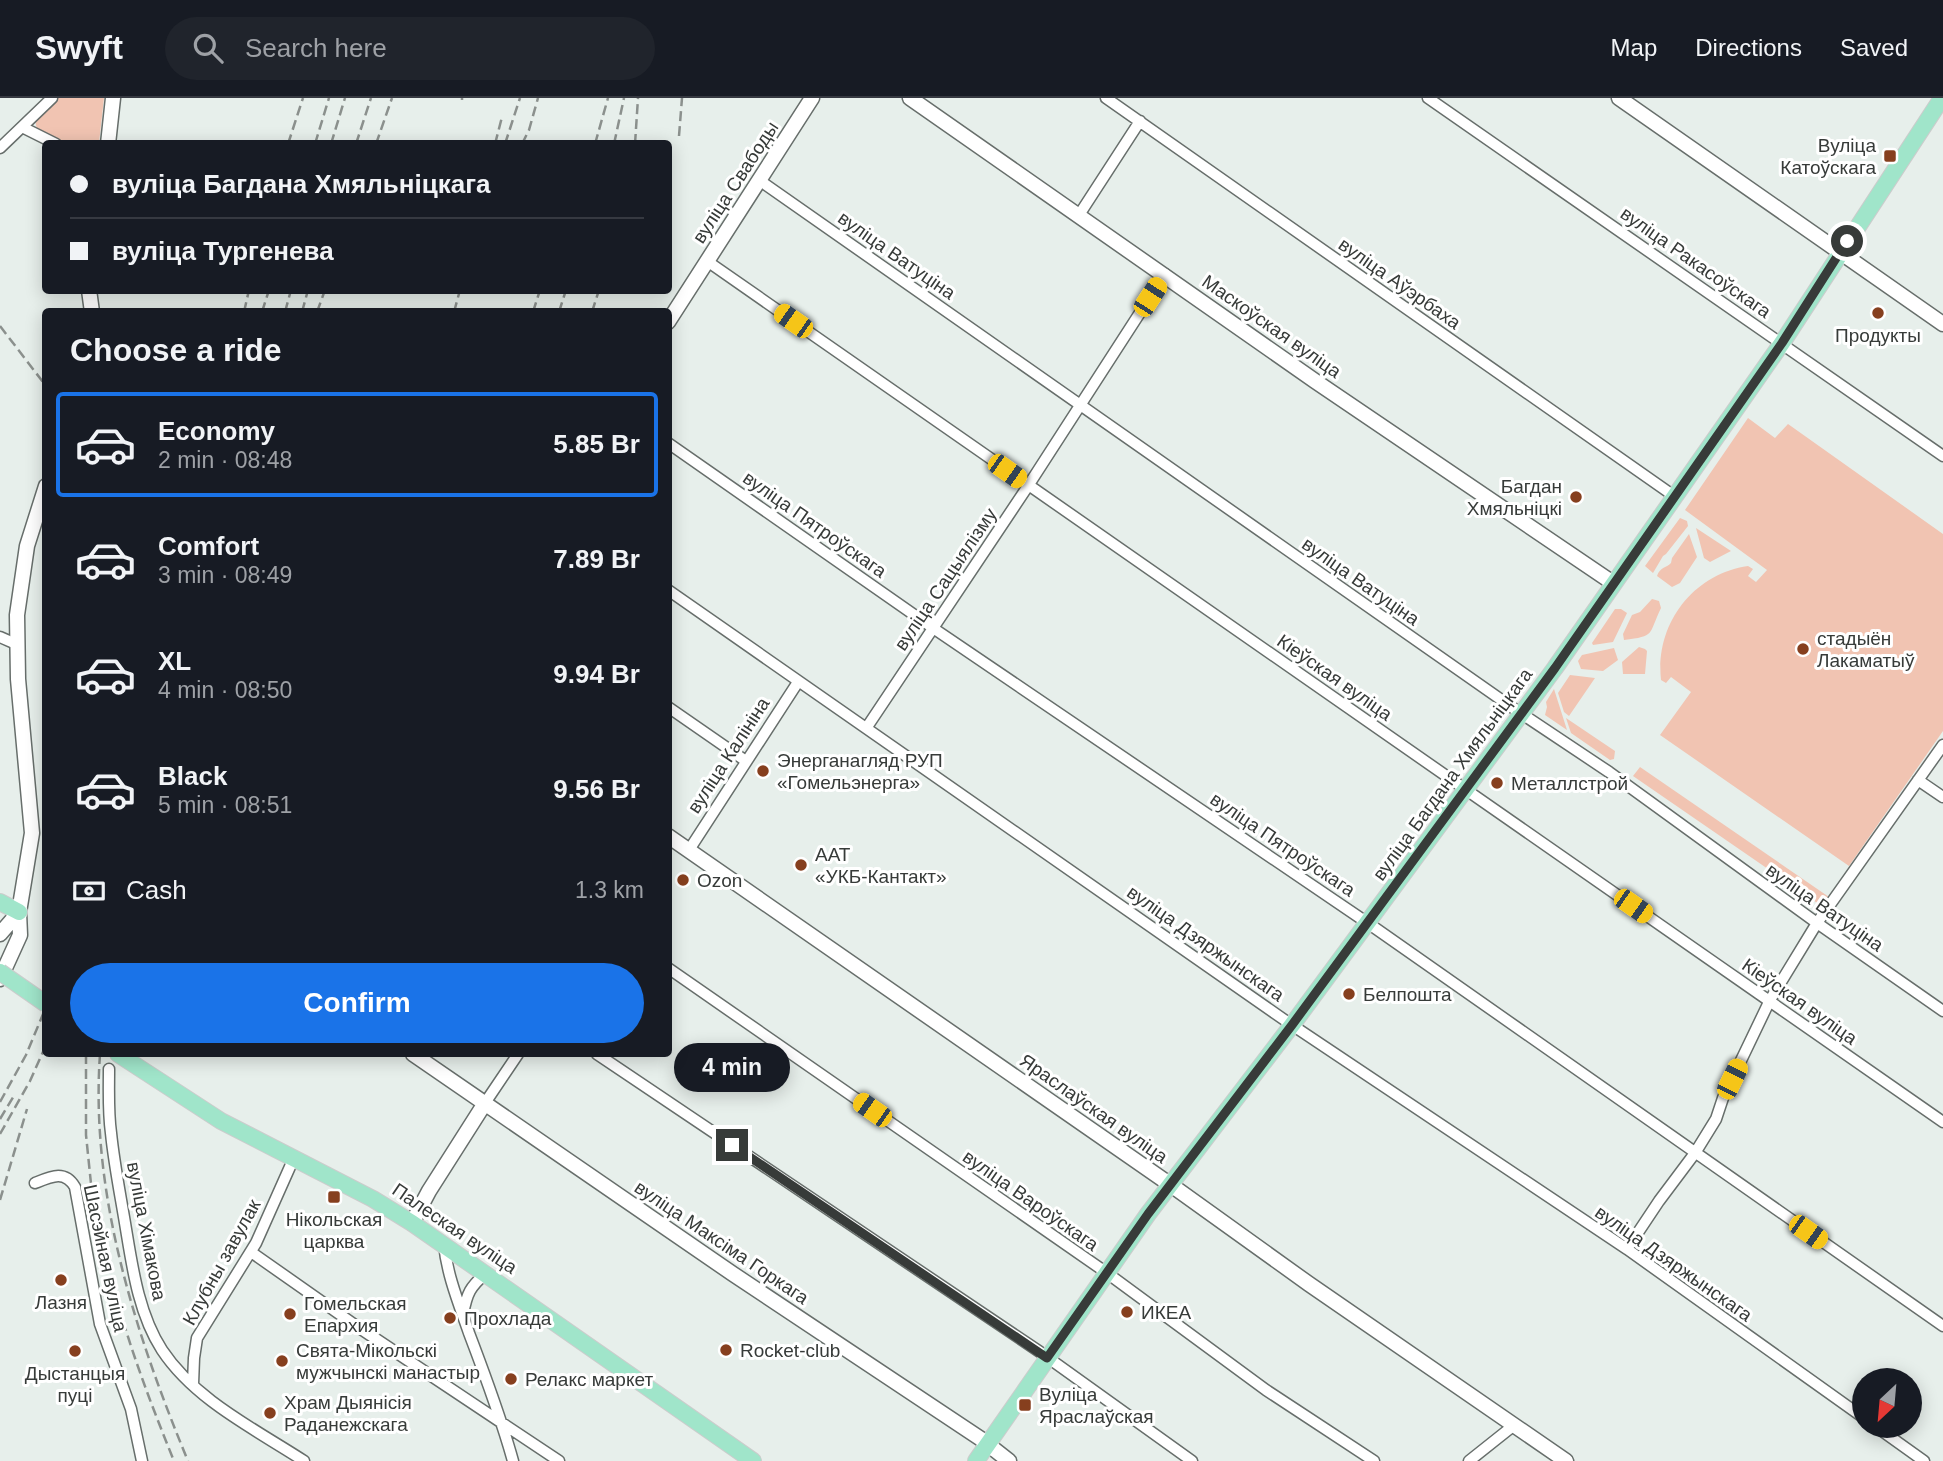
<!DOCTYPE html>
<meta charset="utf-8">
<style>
body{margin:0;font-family:Arial,sans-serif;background:#20242c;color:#f1f3f6;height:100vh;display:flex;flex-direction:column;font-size:26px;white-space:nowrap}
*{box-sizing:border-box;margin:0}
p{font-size:23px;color:#9ea1a6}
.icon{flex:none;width:38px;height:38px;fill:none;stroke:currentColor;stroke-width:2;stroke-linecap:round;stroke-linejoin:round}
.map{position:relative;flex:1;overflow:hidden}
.panel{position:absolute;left:42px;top:210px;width:630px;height:749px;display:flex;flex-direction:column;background:#171b24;border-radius:7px;box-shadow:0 4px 18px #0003}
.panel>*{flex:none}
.banner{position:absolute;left:42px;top:42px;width:630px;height:154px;border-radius:7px;box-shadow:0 4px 18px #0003;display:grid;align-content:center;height:154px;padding:0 28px;background:#171b24}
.needle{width:46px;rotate:206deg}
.controls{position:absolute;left:1852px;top:1270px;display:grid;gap:14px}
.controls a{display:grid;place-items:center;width:70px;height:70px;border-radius:50%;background:#171b24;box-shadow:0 4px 18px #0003;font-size:35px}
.end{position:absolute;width:32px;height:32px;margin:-16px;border:9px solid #373b39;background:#fff;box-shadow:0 0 0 4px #fff}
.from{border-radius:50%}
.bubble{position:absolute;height:49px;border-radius:24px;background:#171b24;box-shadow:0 4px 18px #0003;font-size:23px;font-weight:700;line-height:49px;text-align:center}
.car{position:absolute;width:21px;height:42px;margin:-21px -10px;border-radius:9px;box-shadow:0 0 5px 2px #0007;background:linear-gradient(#f5c518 24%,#345 0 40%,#f5c518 0 76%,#345 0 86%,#f5c518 0)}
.banner b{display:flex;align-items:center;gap:24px;height:66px;font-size:26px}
.banner b+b{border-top:2px solid #363941}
.banner i{width:18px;height:18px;background:#f1f3f6}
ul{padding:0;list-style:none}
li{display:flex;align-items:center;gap:21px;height:105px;margin:0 14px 10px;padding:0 14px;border:4px solid transparent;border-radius:7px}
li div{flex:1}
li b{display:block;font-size:26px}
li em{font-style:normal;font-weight:700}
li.active{border-color:#1a73e8}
li>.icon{width:63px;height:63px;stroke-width:1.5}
h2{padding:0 28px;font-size:32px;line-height:84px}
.pay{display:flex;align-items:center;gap:18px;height:77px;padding:0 28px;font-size:26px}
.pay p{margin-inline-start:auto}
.action{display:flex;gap:14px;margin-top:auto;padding:14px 28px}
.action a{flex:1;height:80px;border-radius:42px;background:#1a73e8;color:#fff;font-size:28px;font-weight:700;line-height:80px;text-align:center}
header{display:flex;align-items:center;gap:42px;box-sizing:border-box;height:98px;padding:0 35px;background:#171b24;border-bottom:2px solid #363941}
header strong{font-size:33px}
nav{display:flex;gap:38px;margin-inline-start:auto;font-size:24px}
.search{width:490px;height:63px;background:#20242c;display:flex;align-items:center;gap:18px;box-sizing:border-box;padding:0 24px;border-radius:38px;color:#9ea1a6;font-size:26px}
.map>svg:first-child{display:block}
</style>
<header>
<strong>Swyft</strong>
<div class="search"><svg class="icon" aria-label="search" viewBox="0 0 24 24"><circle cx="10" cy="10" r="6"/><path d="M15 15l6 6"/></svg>Search here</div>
<nav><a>Map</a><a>Directions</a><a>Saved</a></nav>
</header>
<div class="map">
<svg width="1943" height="1363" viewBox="0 0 1943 1363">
<rect width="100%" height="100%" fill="#e7efeb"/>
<!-- green -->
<path fill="#f1c4b2" d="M57 0H104L99 45H66L37 32 35 22Z
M1748 320 1775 340 1788 326 1943 436V633L1849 768 1660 637 1691 594 1671 579 1666 585 1661 582C1655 526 1693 476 1748 468L1753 471 1748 478 1756 484 1767 472 1685 412Z
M1680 420 1687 423 1688 428 1666 456 1663 458 1653 475 1645 468Z
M1696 430 1731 453 1710 464 1704 460Z
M1689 436 1697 459 1680 485 1672 489 1657 478C1660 469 1666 470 1671 465L1672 460Z
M1652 501 1659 503 1661 510C1648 537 1656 538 1624 542L1623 536 1632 517 1640 514Z
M1615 511H1621L1627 515 1613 544 1593 547 1592 545Z
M1639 549 1645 551 1647 553 1645 576H1623L1622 564Z
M1614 550 1618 562 1603 573 1581 571 1578 563 1582 557Z
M1570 577 1595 580 1569 618 1564 614 1558 595Z
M1554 591 1567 632 1545 617 1547 609 1546 604Z
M1566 620 1615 653 1614 661 1610 662 1571 635Z
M1640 669 1829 799 1823 809 1633 678Z"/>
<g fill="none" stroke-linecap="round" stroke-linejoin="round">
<!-- street casing -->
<g stroke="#676e6b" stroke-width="13">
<path id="street" d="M1106 0 1674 398
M1428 0 1943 358
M22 29 56 46
M0 50 52 0
M759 82 1513 610 1609 674 1817 825 1943 913
M1079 117 1140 23
M707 163 1943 1024
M668 345 933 530 1375 830 1943 1228
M668 492 1286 923 1627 1151 1864 1320
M0 539 16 546
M668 609 746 663
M867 629 1028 388 1165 176
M1918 682 1943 699
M689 752 798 584
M668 870 1107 1175 1266 1292 1374 1363
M597 956 1040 1254 1192 1363
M109 971C109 992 108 1014 111 1035 114 1065 120 1095 125 1125 132 1167 138 1215 162 1252 195 1302 255 1331 304 1363
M485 1005 518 956
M35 1085C52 1078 65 1072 75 1089L100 1226 131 1311 142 1363
M444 1146C447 1177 459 1206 469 1235 485 1277 501 1320 513 1363
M1627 1151 1659 1103 1695 1055 1716 1021 1723 1000 1770 902 1817 825 1943 647
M251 1154 355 1227 559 1363
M463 1216C467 1195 470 1189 486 1175
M193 1286 194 1260 197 1240 256 1145 293 1062
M1875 1328 1924 1363
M1469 1363 1513 1328"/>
</g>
<!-- secondary casing -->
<g stroke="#676e6b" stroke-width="17">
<path id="secondary" d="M910 0 1315 283 1613 485
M1619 0 1943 226
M108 46 113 0
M89 192 92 214
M668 224 812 0
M668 738 1178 1092 1309 1186 1566 1363
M0 836 19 814
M0 881 20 837 19 814 32 735 18 581 17 517 27 448 46 388
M413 956 733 1176 981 1341 1009 1363
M412 1125 429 1093 485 1005"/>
</g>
<!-- primary casing -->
<g stroke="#cbcccc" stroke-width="18">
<path id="primary" d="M0 804 19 814
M118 956 221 1023 373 1101 412 1125 753 1363
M976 1363 1148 1116 1292 927 1555 570 1782 245 1942 0"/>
</g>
<!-- street -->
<use href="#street" stroke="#fff" stroke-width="10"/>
<!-- secondary -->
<use href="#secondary" stroke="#fff" stroke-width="14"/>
<!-- primary -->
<use href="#primary" stroke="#a0e5ca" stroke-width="16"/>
<!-- rail -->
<path stroke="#8b908d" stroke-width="2.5" stroke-dasharray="10 5" stroke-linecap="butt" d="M462 2V0
M679 38 682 0
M288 46 303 0
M315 46 329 0
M331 46 345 0
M356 46 371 0
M376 46 392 0
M495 46 502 19
M505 46 520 0
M522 46 529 32 538 0
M595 46 608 0
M614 46 624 0
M635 46 638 0
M244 214 249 192
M262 214 269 192
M285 214 291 192
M302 214 308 192
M317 214 325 192
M454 214 460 192
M533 214 540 192
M559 214 566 192
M592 214 599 192
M0 228 46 288
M86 956V1037L94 1115
M100 956C90 1095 135 1235 188 1363
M0 1004 26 957 46 909
M0 1021 15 996
M0 1036 30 983 46 947
M0 1102 27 1011
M98 1106C109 1196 140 1279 174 1363"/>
<!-- primary-bridge casing -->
<g stroke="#cbcccc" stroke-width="18" stroke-linecap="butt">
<path id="primary-bridge" d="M0 874 46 906"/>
</g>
<!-- primary-bridge -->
<use href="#primary-bridge" stroke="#a0e5ca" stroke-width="16"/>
</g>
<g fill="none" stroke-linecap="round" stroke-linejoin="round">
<!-- route -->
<path stroke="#373b39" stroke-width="9" d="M732 1047 1047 1260 1148 1116 1292 927 1555 570 1782 245 1847 143"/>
</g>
<!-- markers -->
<g fill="#863f1e" stroke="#fff" stroke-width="2.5">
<rect x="1883" y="51" width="14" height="14" rx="3.5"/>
<circle cx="1878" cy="215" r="7"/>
<circle cx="1576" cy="399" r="7"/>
<circle cx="1803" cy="551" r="7"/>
<circle cx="763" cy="673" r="7"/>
<circle cx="1497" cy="685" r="7"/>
<circle cx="801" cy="767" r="7"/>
<circle cx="683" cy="782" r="7"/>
<circle cx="1349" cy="896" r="7"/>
<rect x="327" y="1092" width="14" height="14" rx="3.5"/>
<circle cx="61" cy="1182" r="7"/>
<circle cx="1127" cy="1214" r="7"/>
<circle cx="290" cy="1216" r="7"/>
<circle cx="450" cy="1220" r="7"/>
<circle cx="726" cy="1252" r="7"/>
<circle cx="75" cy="1253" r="7"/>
<circle cx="282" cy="1263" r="7"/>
<circle cx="511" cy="1281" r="7"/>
<rect x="1018" y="1300" width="14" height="14" rx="3.5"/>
<circle cx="270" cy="1315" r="7"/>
</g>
<g text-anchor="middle" stroke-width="6" stroke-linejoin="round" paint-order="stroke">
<!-- poi labels -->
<g font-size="19" fill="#373b39" stroke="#fff" text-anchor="start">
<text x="1876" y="54" text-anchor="end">Вуліца<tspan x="1876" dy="22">Катоўскага</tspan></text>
<text x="1878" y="244" text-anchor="middle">Продукты</text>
<text x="1562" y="395" text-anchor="end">Багдан<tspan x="1562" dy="22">Хмяльніцкі</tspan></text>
<text x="1817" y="547">стадыён<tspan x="1817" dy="22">Лакаматыў</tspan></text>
<text x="777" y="669">Энерганагляд РУП<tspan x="777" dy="22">«Гомельэнерга»</tspan></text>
<text x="1511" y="692">Металлстрой</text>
<text x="815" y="763">ААТ<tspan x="815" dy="22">«УКБ-Кантакт»</tspan></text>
<text x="697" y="789">Ozon</text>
<text x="1363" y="903">Белпошта</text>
<text x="334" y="1128" text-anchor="middle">Нікольская<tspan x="334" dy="22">царква</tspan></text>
<text x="61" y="1211" text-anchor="middle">Лазня</text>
<text x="304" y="1212">Гомельская<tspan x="304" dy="22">Епархия</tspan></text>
<text x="1141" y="1221">ИКЕА</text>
<text x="464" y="1227">Прохлада</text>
<text x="296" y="1259">Свята-Мікольскі<tspan x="296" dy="22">мужчынскі манастыр</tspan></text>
<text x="740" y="1259">Rocket-club</text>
<text x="75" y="1282" text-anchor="middle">Дыстанцыя<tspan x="75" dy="22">пуці</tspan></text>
<text x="525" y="1288">Релакс маркет</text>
<text x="1039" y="1303">Вуліца<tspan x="1039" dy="22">Яраслаўская</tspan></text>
<text x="284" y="1311">Храм Дыянісія<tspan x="284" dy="22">Раданежскага</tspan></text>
</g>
<!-- street labels -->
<g font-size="19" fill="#373b39" stroke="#fff">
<text transform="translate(735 84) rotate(-57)" y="7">вуліца Свабоды</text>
<text transform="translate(897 157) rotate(35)" y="7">вуліца Ватуціна</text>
<text transform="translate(1696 164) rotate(35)" y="7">вуліца Ракасоўскага</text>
<text transform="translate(1400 185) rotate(35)" y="7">вуліца Аўэрбаха</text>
<text transform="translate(1272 228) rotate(35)" y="7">Маскоўская вуліца</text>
<text transform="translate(815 426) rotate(35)" y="7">вуліца Пятроўскага</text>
<text transform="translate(945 481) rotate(-56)" y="7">вуліца Сацыялізму</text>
<text transform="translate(1361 483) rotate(35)" y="7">вуліца Ватуціна</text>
<text transform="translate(1335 579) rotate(35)" y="7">Кіеўская вуліца</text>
<text transform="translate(728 657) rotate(-57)" y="7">вуліца Калініна</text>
<text transform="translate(1452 676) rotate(-54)" y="7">вуліца Багдана Хмяльніцкага</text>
<text transform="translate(1283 746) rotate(34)" y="7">вуліца Пятроўскага</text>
<text transform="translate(1825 809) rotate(35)" y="7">вуліца Ватуціна</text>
<text transform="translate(1206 845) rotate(35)" y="7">вуліца Дзяржынскага</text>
<text transform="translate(1800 903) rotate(35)" y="7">Кіеўская вуліца</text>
<text transform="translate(1094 1010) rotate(35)" y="7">Яраслаўская вуліца</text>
<text transform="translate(1031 1102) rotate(35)" y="7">вуліца Вароўскага</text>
<text transform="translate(455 1130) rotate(34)" y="7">Палеская вуліца</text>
<text transform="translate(147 1133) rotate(79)" y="7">вуліца Хімакова</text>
<text transform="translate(722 1144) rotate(34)" y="7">вуліца Максіма Горкага</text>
<text transform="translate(106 1160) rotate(78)" y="7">Шасэйная вуліца</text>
<text transform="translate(221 1164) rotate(-61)" y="7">Клубны завулак</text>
<text transform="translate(1674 1165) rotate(35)" y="7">вуліца Дзяржынскага</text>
</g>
</g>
</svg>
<div class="controls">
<a><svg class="needle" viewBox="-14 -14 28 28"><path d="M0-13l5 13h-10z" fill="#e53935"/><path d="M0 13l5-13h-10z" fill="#9ea1a6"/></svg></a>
</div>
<i class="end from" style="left:1847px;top:143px"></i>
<i class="end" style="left:732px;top:1047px"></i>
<div class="bubble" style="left:674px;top:945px;width:116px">4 min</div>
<i class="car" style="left:1150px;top:199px;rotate:33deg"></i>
<i class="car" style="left:793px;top:223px;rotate:305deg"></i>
<i class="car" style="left:1007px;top:373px;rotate:125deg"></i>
<i class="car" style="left:1633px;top:808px;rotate:125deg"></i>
<i class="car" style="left:1732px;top:981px;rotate:26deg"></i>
<i class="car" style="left:872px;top:1012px;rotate:305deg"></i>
<i class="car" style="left:1808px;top:1134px;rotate:125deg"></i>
<div class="banner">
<b><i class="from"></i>вуліца Багдана Хмяльніцкага</b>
<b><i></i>вуліца Тургенева</b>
</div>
<section class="panel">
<h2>Choose a ride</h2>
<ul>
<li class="active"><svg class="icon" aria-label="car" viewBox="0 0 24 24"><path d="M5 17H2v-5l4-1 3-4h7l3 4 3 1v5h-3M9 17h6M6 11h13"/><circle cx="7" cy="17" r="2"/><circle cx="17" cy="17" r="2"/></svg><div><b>Economy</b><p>2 min · 08:48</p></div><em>5.85 Br</em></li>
<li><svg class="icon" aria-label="car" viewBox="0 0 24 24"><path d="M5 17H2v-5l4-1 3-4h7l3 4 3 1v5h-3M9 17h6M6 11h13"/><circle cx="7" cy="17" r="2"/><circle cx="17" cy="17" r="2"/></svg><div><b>Comfort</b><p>3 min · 08:49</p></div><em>7.89 Br</em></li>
<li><svg class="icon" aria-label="car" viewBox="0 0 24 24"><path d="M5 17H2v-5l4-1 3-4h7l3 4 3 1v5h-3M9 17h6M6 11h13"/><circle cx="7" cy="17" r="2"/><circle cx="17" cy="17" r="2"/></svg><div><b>XL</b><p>4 min · 08:50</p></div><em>9.94 Br</em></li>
<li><svg class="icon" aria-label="car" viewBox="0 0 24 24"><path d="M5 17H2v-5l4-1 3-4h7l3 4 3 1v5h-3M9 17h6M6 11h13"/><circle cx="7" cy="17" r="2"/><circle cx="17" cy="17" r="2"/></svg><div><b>Black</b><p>5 min · 08:51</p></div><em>9.56 Br</em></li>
</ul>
<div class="pay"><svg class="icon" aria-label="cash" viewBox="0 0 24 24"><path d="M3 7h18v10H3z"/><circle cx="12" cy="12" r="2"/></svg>Cash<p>1.3 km</p></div>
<div class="action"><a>Confirm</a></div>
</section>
</div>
